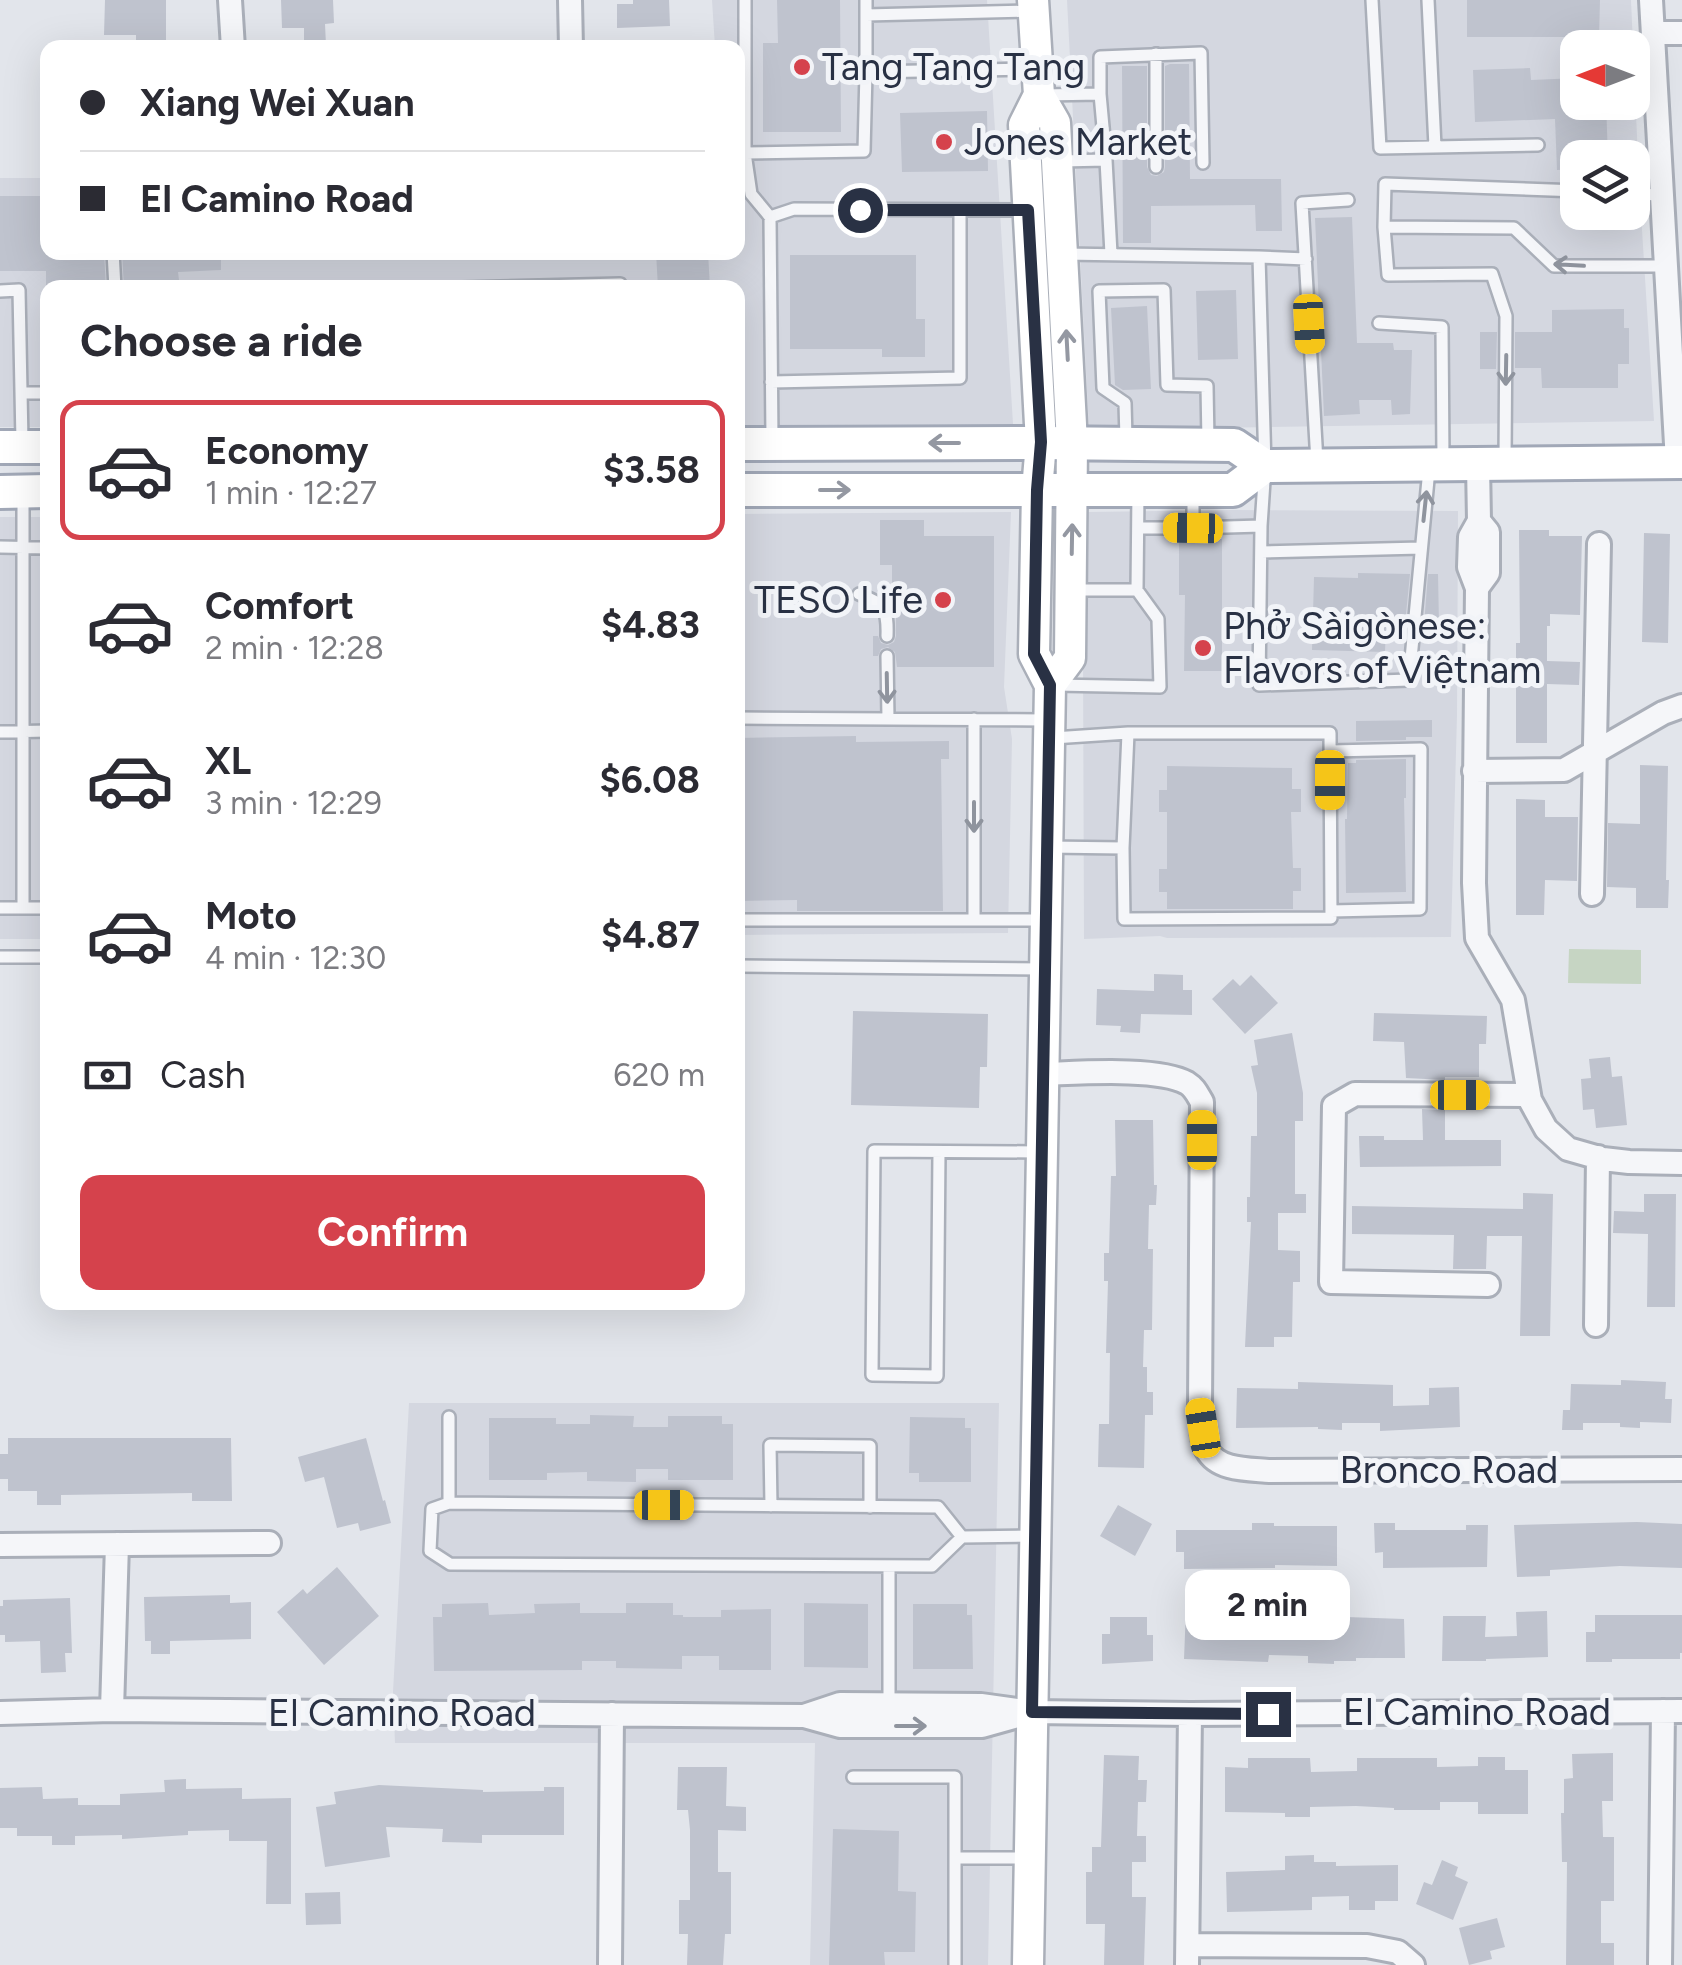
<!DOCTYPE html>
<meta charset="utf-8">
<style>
body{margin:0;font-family:Figtree,sans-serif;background:#f2f2f3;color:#2b2b33;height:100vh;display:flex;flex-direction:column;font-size:38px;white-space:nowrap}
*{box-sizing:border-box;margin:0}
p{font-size:32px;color:#7c7c81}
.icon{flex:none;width:55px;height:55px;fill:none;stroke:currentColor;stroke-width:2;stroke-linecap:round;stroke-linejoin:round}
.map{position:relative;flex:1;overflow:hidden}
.panel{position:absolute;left:40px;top:280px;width:705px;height:1030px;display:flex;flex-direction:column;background:#fff;border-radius:20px;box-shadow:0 10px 40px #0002}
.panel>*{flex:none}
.banner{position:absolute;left:40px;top:40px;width:705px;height:220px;border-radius:20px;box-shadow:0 10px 40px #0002;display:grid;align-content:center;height:220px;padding:0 40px;background:#fff}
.needle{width:65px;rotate:270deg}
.fabs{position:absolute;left:1560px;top:30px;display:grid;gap:20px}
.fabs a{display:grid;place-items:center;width:90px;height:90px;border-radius:20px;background:#fff;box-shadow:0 10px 40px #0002;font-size:50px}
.end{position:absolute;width:45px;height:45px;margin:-22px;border:12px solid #293144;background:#fff;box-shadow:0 0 0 5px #fff}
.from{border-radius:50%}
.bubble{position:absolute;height:70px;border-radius:20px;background:#fff;box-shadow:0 10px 40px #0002;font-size:32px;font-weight:700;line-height:70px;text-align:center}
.car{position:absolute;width:30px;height:60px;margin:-30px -15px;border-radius:12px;box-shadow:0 0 8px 2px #0007;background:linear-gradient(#f5c518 24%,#345 0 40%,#f5c518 0 76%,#345 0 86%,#f5c518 0)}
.banner b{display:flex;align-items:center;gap:35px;height:95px;font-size:38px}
.banner b+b{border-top:2px solid #e1e1e2}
.banner i{width:25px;height:25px;background:#2b2b33}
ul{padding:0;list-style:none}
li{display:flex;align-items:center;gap:30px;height:140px;margin:0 20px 15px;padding:0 20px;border:5px solid transparent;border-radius:20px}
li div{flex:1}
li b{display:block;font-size:38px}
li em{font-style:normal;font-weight:700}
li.selected{border-color:#d5424c}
li>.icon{width:90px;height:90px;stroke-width:1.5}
h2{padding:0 40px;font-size:45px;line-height:120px}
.pay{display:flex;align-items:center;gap:25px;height:110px;padding:0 40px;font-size:38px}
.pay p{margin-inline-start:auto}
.cta{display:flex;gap:20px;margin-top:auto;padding:20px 40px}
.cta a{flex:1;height:115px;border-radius:20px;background:#d5424c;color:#fff;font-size:40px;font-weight:700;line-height:115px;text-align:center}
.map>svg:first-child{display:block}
</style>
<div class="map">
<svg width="1682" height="1965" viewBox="0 0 1682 1965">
<rect width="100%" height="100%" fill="#e2e5eb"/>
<!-- built -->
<path fill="#d4d7e0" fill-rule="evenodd" d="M712 0H987L1013 424 738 425V288H48L47 427H0V178H47L48 252H738V48L715 47Z
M1067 0H1631L1639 182 1654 421 1089 430ZM1578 48H1632V102H1578ZM1578 158H1632V212H1578Z
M1233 510 1458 511 1457 715 1451 937 1167 938 1160 936 1084 939 1083 651 1088 512Z
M1011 512 1004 687 1012 739 1008 933 738 935V514Z
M0 517H47V939H0Z
M409 1403H999L988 1965H810L815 1743H395L393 1692Z"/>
<!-- green -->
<path fill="#c6d5c3" d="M1569 949 1641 950V984L1568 983Z"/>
<!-- building -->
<path fill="#bfc3ce" d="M105 0H166V47L136 46V35H104Z
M281 0H333L334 23 325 24 326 45 304 46V28H282Z
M633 0H669L670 26 617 28V4H633Z
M777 0H840L841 132H763V43H778Z
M1467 0H1600L1599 37H1467Z
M1170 64H1189L1190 179H1281L1282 231H1256L1255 205 1151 206V243H1123L1122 66H1147V167L1151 175 1157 176 1164 172 1165 167V66Z
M1530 68 1531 80 1578 78V102H1606L1608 158H1578V169L1557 170 1555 119 1475 122 1473 70Z
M987 111 988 171 902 172 900 113Z
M0 196H48V252H104L106 288H46V271H0Z
M1352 217 1357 343H1393L1394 350H1412L1410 414 1392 415 1391 400H1359L1360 414 1324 416 1315 218Z
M122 252H221V270L178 272 180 288H124Z
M656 252H708L710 288H658Z
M790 255H916V319H925V357H882V349H790Z
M1236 290 1238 359 1198 360 1196 291Z
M1147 306 1151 389 1123 390 1115 385 1111 308Z
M1624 309V328H1629V364H1618V388H1542L1541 368H1515V332H1552V310Z
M1480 332H1497L1496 369H1480Z
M880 520H924V536H994V667H897L895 652 888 647 881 649 878 656H873V636H878L881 643 888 645 894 642 896 636V618L892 606V565H880Z
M1519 530H1549V536H1582L1580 615 1550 614V626H1547V661L1580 662 1579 685 1547 684V743H1516V643H1520Z
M1644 533 1670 534 1668 643 1642 642Z
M1179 539H1222V671H1184L1185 595H1179Z
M1358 573 1410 574 1405 624H1386L1385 652 1312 650 1314 577 1358 578Z
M1428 574H1438L1439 625H1424Z
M1432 720V737H1406V740L1356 741V721Z
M856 736V742L949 741V759H941L943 911H797V900L738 901V738Z
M1406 759V798H1404L1406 892 1346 893 1345 819H1347L1348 763H1356V760Z
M1640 765 1668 766 1666 880H1669L1668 908H1636V888L1607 887 1608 823 1640 824Z
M1167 766 1292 768V789H1301V812H1291L1293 868H1301V891H1293V909H1167V892H1159V869H1167V812H1159V790H1167Z
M1516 799 1545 800V817H1578L1577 881 1545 880 1544 915H1516Z
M1154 974 1183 975V990H1192V1015L1141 1014 1140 1033 1120 1032 1121 1026 1096 1025 1097 989 1154 991Z
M1251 975 1278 1003 1245 1034 1212 999 1233 979 1240 986Z
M853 1011 988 1014 987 1067H980L979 1108 851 1105Z
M1374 1013 1487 1016 1486 1044H1479V1077H1445V1080L1406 1078 1404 1042 1373 1041Z
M1292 1033 1303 1093V1121H1295V1194H1306V1213H1278V1250L1300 1251V1282H1293L1292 1337H1274V1347H1245L1251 1222H1247V1197H1250L1251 1136H1257V1093L1251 1066 1258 1065 1254 1040Z
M1610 1057 1612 1077 1622 1076 1627 1125 1596 1128 1594 1109 1583 1110 1581 1079 1591 1078 1589 1059Z
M1422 1109 1445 1110V1140H1501V1166L1360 1167 1359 1136H1384V1140H1423Z
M1115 1120H1153L1154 1185H1157L1156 1205H1149L1148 1249H1153L1152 1330H1144L1143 1367H1147V1392H1153V1415H1145L1144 1468 1098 1467 1099 1424H1109L1110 1353H1106L1108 1281H1104V1253H1109L1111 1176H1116Z
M1523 1193 1553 1194 1550 1336H1520L1522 1236H1487L1486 1269H1453L1454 1235 1352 1234V1206L1523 1209Z
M1644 1194H1676L1675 1307H1647L1648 1234 1613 1233 1614 1211 1644 1212Z
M1621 1380 1666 1382 1665 1399H1672L1671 1423 1640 1422V1428L1620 1427V1423H1583V1430H1562L1563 1410H1570L1571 1384 1621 1385Z
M1298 1382 1393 1385V1406L1429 1405V1388L1459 1387 1460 1427 1380 1431V1423H1342V1430L1318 1429V1427L1236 1428 1237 1388 1298 1389Z
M590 1415 634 1416 633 1427H668V1416H722V1424H733V1480H668V1469H636V1482L587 1481V1472L547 1473V1480H489V1418H556V1424H590Z
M910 1417 965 1418V1428H971V1482H919V1473H909Z
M8 1438H231L232 1501H192V1493L61 1495V1505H37V1491H8V1479H0V1454H8Z
M366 1438 383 1501 385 1500 391 1523 360 1531 358 1523 337 1528 324 1477 305 1482 298 1457Z
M1118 1505 1152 1524 1135 1556 1100 1536Z
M1637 1522 1682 1524V1568L1620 1566 1550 1570V1576L1517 1577 1514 1525Z
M1252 1523H1274V1526H1337V1566L1275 1565V1568L1184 1569V1552H1176V1530H1252Z
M1374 1523H1395V1530H1466V1525H1488L1487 1567 1383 1568V1552L1375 1553Z
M337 1567 379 1616 324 1665 277 1612 303 1589 307 1594Z
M230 1595V1603L251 1602V1639L170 1641V1654H151V1641H145L144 1597Z
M70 1598 72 1653H65L66 1672 41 1673 40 1641 5 1642V1635H0V1606H3V1600Z
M488 1603 489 1615 535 1613 534 1604 580 1603V1613H626V1603H673V1615H683V1617H721V1610L771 1609V1670H719V1656H682V1669L616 1668V1661H582V1670L434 1671 433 1617H442V1604Z
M804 1603 868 1604V1668L804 1667Z
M913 1604H967V1615H972L973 1669H913Z
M1186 1609 1215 1610 1214 1637 1247 1638V1618L1317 1619V1616L1404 1619 1405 1658H1356V1661H1334V1664L1308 1663V1656L1269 1655 1268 1662 1184 1659Z
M1547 1611 1548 1657 1486 1659V1661H1442L1443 1616H1486L1485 1637 1517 1636 1516 1612Z
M1595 1615H1682V1653H1680V1659H1612V1662H1586V1632H1595Z
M1110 1617H1147V1635H1153V1661L1102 1664V1634H1110Z
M1613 1753V1801H1602L1603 1837H1614V1901H1601V1943H1614V1965H1566L1567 1862H1562L1561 1813H1564V1779L1573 1778 1572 1754Z
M1104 1755 1139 1756 1138 1780H1147L1146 1802H1138L1137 1836H1146V1862H1132V1897H1146L1144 1965H1104L1105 1924H1086V1872H1092V1847H1101Z
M1478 1757H1505V1770H1528V1814H1478V1802H1440V1810H1394V1808L1356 1806 1310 1807V1817H1285V1813L1225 1812V1767L1248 1768V1758H1310L1311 1772 1357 1771V1758H1437V1767L1478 1766Z
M678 1767H727L726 1806 746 1807V1831L718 1830V1872H731V1934H725L723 1965H687L688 1934H679V1900H690V1830L688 1810H677Z
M186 1779V1789L242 1788V1799L291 1798V1904H266L267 1841H229V1830L188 1831V1835L122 1839V1835L75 1836V1845H52V1836H17V1828H0V1788L42 1787 43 1799 78 1798V1805H120V1794L165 1792 164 1780Z
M379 1785 483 1790V1792L544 1791V1787H564V1835H482V1843L442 1842 443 1829 386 1827 390 1857 325 1867 316 1807 336 1804 334 1792Z
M833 1829 899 1831 898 1891 916 1892 915 1952H884L885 1965H829Z
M1314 1855V1862H1336V1866L1398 1865V1901H1375V1910H1349V1896L1312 1897V1910L1227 1912 1226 1872 1285 1870V1856Z
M1442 1860 1458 1867 1455 1876 1468 1882 1453 1920 1416 1904 1424 1882 1432 1885Z
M340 1892 341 1924 306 1925 305 1893Z
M1497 1918 1505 1947 1490 1951 1492 1959 1469 1965 1459 1928Z"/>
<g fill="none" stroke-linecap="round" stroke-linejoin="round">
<!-- lane casing -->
<g stroke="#aaafb9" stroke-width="16">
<path id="lane" d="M745 0V153L864 151 866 72 1037 69
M1372 0 1380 148 1538 145
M1428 0 1435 147
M866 15 1032 11
M1156 54V167
M866 72V0
M1100 94 1106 160 1111 254
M1043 95 1100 94V57L1201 53 1203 163
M745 153 751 194 770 217
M1061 161 1106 160
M1632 194 1662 195
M1384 227 1385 184 1578 191
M113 252 115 288
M1063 254 1259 257 1265 466 1261 526 1259 685 1409 680 1429 469
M1259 257 1306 259
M462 288 620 284 621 288
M0 291 19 290 22 442
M1379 323 1442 327 1443 460
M771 382 960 378V210
M22 393H48
M1126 439 1125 403 1103 388 1099 291 1164 290 1167 385 1207 386 1208 442
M772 440 770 217 794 209 1027 210
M1505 460 1506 316 1492 274 1388 275 1384 227 1514 228 1554 266H1666
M1317 462 1302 203 1348 200
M23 496V908H48
M1138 528H1193V492
M1193 528 1261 526
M0 547 48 548
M1261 552 1421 548
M1071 590H1137L1138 491
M859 594C884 604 888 609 887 636
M887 656 888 719
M1055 685 1160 687 1158 619 1137 590
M738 718 1045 720
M0 732 48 731
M1331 751 1421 749 1420 909 1331 911
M1048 847 1123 848 1128 733 1053 738
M1123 848 1124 919 1331 918 1330 733H1128
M0 908H23
M738 920H1042
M974 920V719
M0 957H48
M738 966 1043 969
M939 1152 937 1376 872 1375 874 1151 1038 1152
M449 1417V1503L938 1507 962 1537 1035 1536
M449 1503 432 1509 430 1551 450 1564 932 1566 962 1537
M771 1506 770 1445 870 1446V1507
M889 1704V1566
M853 1777H955V1965
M955 1858H1029"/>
</g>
<!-- street casing -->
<g stroke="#aaafb9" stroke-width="28">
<path id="street" d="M230 0 233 48
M570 0 571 48
M1651 0 1677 462
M1653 33H1682
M1478 464 1479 521 1470 537 1469 567 1477 588 1474 883 1477 938 1513 1000 1530 1100 1546 1129 1568 1149 1603 1159 1629 1162 1682 1163
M1477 588 1488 573V532L1479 521
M1474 771 1564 770 1663 713 1682 706
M1592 894 1599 544
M1043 1074C1078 1073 1159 1067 1187 1083 1195 1088 1197 1094 1202 1102L1200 1407C1202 1419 1201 1439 1207 1450 1218 1471 1250 1469 1270 1471L1682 1469
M1488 1285 1331 1282 1334 1106 1355 1094 1529 1095
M1596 1325 1598 1157
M0 1545 269 1543
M112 1710 117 1544
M0 1713 112 1710 804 1716 840 1726H982L1032 1712
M804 1716 840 1704 981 1705 1032 1712 1190 1714 1682 1711
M1188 1945 1367 1946 1398 1952 1413 1965
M610 1965 612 1714
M1187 1965 1190 1714
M1660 1965 1663 1711"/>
</g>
<!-- secondary casing -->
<g stroke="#aaafb9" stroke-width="35">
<path id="secondary" d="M1033 0 1039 95 1055 123 1072 443 1070 658 1050 685
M1028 1965 1050 685 1034 654 1037 490 1041 443 1024 125 1039 95"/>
</g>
<!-- primary casing -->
<g stroke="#a1a8b7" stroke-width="38">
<path id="primary" d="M738 444 1041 443 1234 445 1265 466 1682 462
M0 447H48
M738 490H1233L1265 466
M0 492 48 491"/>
</g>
<!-- lane -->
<use href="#lane" stroke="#f5f6f9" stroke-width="11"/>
<!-- street -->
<use href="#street" stroke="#f5f6f9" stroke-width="22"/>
<!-- secondary -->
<use href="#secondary" stroke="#fff" stroke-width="30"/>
<!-- primary -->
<use href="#primary" stroke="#fff" stroke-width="32"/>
</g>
<!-- one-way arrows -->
<defs><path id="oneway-shaft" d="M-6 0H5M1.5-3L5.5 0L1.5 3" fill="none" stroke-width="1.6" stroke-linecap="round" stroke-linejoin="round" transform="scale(2.5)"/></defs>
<g stroke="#8f949e">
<use href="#oneway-shaft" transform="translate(1569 265) rotate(-177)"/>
<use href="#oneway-shaft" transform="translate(1506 370) rotate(91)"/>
<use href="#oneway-shaft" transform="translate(1425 506) rotate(-84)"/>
<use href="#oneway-shaft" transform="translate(887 688) rotate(89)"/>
<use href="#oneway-shaft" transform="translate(974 817) rotate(90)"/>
<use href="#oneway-shaft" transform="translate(911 1726)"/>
</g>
<g stroke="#9498a2">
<use href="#oneway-shaft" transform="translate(1067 345) rotate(-93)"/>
<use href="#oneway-shaft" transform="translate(944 443) rotate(180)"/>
<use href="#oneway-shaft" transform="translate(835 490)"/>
<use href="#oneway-shaft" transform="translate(1072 539) rotate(-89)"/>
</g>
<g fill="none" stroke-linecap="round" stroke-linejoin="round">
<!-- route -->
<path stroke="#293144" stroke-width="12" d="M860 210H1028L1041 442 1037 490 1034 654 1050 685 1032 1712 1268 1714"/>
</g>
<!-- markers -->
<g fill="#d5424c" stroke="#f2f4f8" stroke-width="4">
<circle cx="802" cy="67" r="10"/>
<circle cx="944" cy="142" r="10"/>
<circle cx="943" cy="600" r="10"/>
<circle cx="1203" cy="648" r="10"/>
</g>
<g text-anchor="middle" stroke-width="10" stroke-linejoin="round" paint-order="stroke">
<!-- poi labels -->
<g font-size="38" fill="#293144" stroke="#f2f4f8" text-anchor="start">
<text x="822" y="80">Tang Tang Tang</text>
<text x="964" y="155">Jones Market</text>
<text x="923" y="613" text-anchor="end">TESO Life</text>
<text x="1223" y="639">Phở Sàigònese:<tspan x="1223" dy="44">Flavors of Việtnam</tspan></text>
</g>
<!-- street labels -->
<g font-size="38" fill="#293144" stroke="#f2f4f8">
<text x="1449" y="1483">Bronco Road</text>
<text x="1477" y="1725">El Camino Road</text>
<text x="402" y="1726">El Camino Road</text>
</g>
</g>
</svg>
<div class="fabs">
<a><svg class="needle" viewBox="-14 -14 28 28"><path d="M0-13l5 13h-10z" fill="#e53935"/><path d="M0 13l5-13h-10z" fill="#7c7c81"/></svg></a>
<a><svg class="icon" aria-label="layers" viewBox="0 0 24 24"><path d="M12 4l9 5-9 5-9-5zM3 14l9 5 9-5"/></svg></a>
</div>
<i class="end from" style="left:860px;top:210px"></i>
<i class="end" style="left:1268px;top:1714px"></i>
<div class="bubble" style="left:1185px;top:1570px;width:165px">2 min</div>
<i class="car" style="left:1309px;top:324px;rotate:177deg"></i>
<i class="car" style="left:1193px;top:528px;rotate:271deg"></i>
<i class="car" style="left:1330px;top:780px;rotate:180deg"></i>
<i class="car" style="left:1460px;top:1095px;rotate:90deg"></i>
<i class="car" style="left:1202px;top:1140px;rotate:0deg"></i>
<i class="car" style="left:1203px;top:1428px;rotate:351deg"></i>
<i class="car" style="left:664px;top:1505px;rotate:90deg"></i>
<div class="banner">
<b><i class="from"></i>Xiang Wei Xuan</b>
<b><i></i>El Camino Road</b>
</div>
<section class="panel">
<h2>Choose a ride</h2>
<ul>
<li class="selected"><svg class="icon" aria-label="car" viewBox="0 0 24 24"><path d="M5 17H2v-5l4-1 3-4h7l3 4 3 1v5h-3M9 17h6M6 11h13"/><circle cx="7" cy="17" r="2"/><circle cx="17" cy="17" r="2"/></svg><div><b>Economy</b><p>1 min · 12:27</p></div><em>$3.58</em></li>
<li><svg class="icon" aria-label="car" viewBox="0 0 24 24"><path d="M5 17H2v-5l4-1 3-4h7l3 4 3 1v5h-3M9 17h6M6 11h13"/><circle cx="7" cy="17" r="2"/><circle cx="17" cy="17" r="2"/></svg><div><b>Comfort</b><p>2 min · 12:28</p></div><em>$4.83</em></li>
<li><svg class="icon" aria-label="car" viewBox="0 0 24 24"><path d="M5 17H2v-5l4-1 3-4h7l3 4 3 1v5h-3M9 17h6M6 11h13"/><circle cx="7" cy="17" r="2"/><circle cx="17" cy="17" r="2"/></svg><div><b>XL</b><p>3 min · 12:29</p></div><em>$6.08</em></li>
<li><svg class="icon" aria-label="car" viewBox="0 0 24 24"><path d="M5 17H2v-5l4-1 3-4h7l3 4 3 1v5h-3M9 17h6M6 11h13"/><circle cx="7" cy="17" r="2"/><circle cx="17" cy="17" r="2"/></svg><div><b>Moto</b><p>4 min · 12:30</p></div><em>$4.87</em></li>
</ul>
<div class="pay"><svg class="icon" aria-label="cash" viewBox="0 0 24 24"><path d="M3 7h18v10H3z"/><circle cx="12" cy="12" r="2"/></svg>Cash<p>620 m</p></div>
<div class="cta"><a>Confirm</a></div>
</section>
</div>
